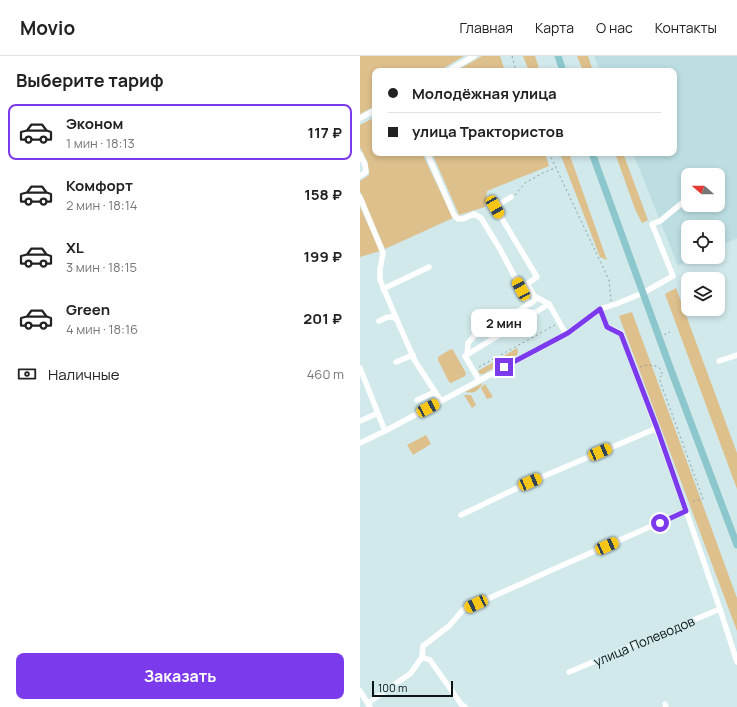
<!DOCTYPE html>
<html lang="ru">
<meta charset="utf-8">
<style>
body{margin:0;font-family:Manrope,sans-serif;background:#f6f6f6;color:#222;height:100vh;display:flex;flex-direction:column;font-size:15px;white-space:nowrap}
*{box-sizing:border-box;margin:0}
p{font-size:13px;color:#767676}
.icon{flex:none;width:22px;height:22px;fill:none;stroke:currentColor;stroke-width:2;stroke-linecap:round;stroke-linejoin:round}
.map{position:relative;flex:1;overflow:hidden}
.drawer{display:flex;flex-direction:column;background:#fff;width:360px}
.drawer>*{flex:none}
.guide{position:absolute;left:12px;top:12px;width:305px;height:88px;border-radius:8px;box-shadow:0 2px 6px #0003;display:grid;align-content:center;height:88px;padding:0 16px;background:#fff}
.needle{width:26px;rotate:290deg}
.buttons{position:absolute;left:321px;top:112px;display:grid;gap:8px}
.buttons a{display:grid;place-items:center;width:44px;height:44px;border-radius:8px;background:#fff;box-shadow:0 2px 6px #0003;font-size:20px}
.scale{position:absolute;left:12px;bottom:10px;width:81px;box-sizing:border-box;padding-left:4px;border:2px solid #0d1516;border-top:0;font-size:11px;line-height:14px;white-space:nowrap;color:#0d1516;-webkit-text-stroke:3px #d1e9eb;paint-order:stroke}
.end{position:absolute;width:18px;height:18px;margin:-9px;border:5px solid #7c3aed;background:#fff;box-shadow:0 0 0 2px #fff}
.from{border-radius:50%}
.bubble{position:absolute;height:28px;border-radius:8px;background:#fff;box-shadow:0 2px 6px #0003;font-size:13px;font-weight:700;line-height:28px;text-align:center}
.car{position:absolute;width:12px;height:24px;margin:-12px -6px;border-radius:5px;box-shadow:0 0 3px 1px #0007;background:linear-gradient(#f5c518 24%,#345 0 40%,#f5c518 0 76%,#345 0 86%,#f5c518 0)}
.guide b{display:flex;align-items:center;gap:14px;height:38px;font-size:15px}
.guide b+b{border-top:1px solid #e0e0e0}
.guide i{width:10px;height:10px;background:#222}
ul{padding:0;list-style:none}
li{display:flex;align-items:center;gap:12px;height:56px;margin:0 8px 6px;padding:0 8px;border:2px solid transparent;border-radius:8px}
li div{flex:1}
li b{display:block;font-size:15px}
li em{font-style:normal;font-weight:700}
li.on{border-color:#7c3aed}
li>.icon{width:36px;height:36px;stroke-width:1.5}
h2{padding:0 16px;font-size:18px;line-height:48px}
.pay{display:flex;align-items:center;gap:10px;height:44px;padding:0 16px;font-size:15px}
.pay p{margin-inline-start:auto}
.button{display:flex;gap:8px;margin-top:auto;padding:8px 16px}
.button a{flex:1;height:46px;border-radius:8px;background:#7c3aed;color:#fff;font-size:16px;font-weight:700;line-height:46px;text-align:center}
header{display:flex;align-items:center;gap:24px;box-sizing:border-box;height:56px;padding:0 20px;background:#fff;border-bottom:1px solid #e0e0e0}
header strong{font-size:19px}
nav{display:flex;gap:22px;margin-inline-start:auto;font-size:14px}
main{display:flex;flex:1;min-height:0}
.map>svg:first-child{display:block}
</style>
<header>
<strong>Movio</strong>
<nav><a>Главная</a><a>Карта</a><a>О нас</a><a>Контакты</a></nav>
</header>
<main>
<section class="drawer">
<h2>Выберите тариф</h2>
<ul>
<li class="on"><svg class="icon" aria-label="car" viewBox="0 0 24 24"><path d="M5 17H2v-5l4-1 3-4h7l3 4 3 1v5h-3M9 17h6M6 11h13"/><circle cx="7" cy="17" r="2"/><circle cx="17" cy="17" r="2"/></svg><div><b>Эконом</b><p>1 мин · 18:13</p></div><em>117 ₽</em></li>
<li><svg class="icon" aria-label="car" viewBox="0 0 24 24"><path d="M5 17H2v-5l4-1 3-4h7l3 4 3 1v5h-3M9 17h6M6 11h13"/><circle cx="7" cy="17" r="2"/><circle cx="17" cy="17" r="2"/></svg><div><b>Комфорт</b><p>2 мин · 18:14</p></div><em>158 ₽</em></li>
<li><svg class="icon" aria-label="car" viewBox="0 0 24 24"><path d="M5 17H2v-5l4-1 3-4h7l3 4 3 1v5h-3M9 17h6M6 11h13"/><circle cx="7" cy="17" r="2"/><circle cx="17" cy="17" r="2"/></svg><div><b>XL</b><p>3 мин · 18:15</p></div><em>199 ₽</em></li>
<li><svg class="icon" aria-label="car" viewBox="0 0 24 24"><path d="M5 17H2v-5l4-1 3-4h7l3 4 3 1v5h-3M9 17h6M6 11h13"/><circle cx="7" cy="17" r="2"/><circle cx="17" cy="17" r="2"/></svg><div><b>Green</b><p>4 мин · 18:16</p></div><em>201 ₽</em></li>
</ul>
<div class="pay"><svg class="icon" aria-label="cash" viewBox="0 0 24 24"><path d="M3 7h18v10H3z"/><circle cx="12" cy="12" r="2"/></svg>Наличные<p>460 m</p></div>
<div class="button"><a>Заказать</a></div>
</section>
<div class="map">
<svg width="377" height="651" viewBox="0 0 377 651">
<rect width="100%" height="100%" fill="#d1e9eb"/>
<!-- built -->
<path fill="#bcdee2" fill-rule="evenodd" d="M234 0H377V182L358 191V171H328V201H336L318 210 273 97H314V15H240ZM328 119H358V149H328Z"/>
<!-- green -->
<path fill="#dec08d" d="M0 0H104L79 15H15V50L0 58Z
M122 0H140L145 15H96Z
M163 0H175L180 15H169Z
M217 0H228L233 15H223Z
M15 61V97H62L93 162 25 193 0 135V125L9 119 8 107 0 91V69Z
M72 97H185L189 110 127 135 125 151 99 159Z
M200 97H209L247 204 240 201Z
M255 97H263L288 164 282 167 275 153Z
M0 151 20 195 0 201Z
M316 232 377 397V433L305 238Z
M272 256 377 542V575L259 260Z
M157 292 158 296 157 299 123 318H120L118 315Z
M91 293 93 294 106 317 105 320 91 327 89 326 78 304V301Z
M123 327C118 335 115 338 105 336Z
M125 328 133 341 127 343 121 332Z
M104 339H111L116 349 112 352Z
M66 379 71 388 53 399 47 389Z"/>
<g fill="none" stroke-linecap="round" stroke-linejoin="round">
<!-- path -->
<path stroke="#8c9fa0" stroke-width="1" stroke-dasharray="2 3" stroke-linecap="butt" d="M152 0 156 15
M189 97 249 224 251 245
M155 139 165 127 183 117 195 112
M305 279V278L310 276
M119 311 195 269
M280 311C287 308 292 309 299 311L303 319 300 321V325L343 443 330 446"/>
<!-- minor -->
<path stroke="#fff" stroke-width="5.5" d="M88 15 114 0
M0 62 15 54
M67 97 94 159 98 163H103L114 158 121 162 140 193 169 248
M0 98 5 109 6 116 0 120
M0 141 23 197 20 213V224L37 264
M151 141 135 151 177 221 167 228 174 240 189 248
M23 233 69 211
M240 253 247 271 261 277C302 386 342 495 377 606
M19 265C25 262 31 258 37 264L55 305 81 345
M107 299 108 287 115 279 146 263 174 245 176 241
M359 305 377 299
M36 306 53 299
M0 312 25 375
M119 324 105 300 189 248 206 278
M57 344 75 336
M0 365 18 357
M0 387 25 375 208 277 240 253 256 248 283 237 313 220 292 168 300 165 328 142
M101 459 170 426 297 372
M62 601 70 604 101 648 105 651
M209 616 360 553
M0 635 10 651
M8 647 51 617 62 601 63 590 89 570 103 554 194 513 326 455
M305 648 306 651"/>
<!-- major -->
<path stroke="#8cc7cd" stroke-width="7" d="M198 0 203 15
M232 97 311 314 377 489"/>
</g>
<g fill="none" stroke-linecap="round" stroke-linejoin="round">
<!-- route -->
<path stroke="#7c3aed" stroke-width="5" d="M144 311 208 277 240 253 247 271 261 278 297 372 326 455 300 467"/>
</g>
<g text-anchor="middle" stroke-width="3" stroke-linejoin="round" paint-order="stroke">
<!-- street labels -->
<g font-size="13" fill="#0d1516" stroke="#d1e9eb">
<text transform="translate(284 585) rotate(-23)" y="5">улица Полеводов</text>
</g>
</g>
</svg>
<div class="buttons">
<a><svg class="needle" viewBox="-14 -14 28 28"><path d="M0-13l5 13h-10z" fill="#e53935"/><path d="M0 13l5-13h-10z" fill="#767676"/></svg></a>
<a><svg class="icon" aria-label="locate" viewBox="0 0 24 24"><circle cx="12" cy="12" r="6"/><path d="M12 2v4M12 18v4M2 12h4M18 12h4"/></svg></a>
<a><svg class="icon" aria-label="layers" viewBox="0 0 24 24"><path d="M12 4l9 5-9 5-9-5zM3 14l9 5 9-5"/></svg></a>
</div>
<div class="scale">100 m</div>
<i class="end from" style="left:300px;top:467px"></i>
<i class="end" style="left:144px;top:311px"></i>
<div class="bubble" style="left:111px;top:253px;width:66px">2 мин</div>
<i class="car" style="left:135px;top:151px;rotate:150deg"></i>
<i class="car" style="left:161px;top:233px;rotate:332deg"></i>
<i class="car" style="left:68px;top:352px;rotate:62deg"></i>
<i class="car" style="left:240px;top:396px;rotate:67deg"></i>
<i class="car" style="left:170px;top:426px;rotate:67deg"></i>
<i class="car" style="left:247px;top:490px;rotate:66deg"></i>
<i class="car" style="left:116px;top:548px;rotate:245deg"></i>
<div class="guide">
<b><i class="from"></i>Молодёжная улица</b>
<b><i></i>улица Трактористов</b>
</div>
</div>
</main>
